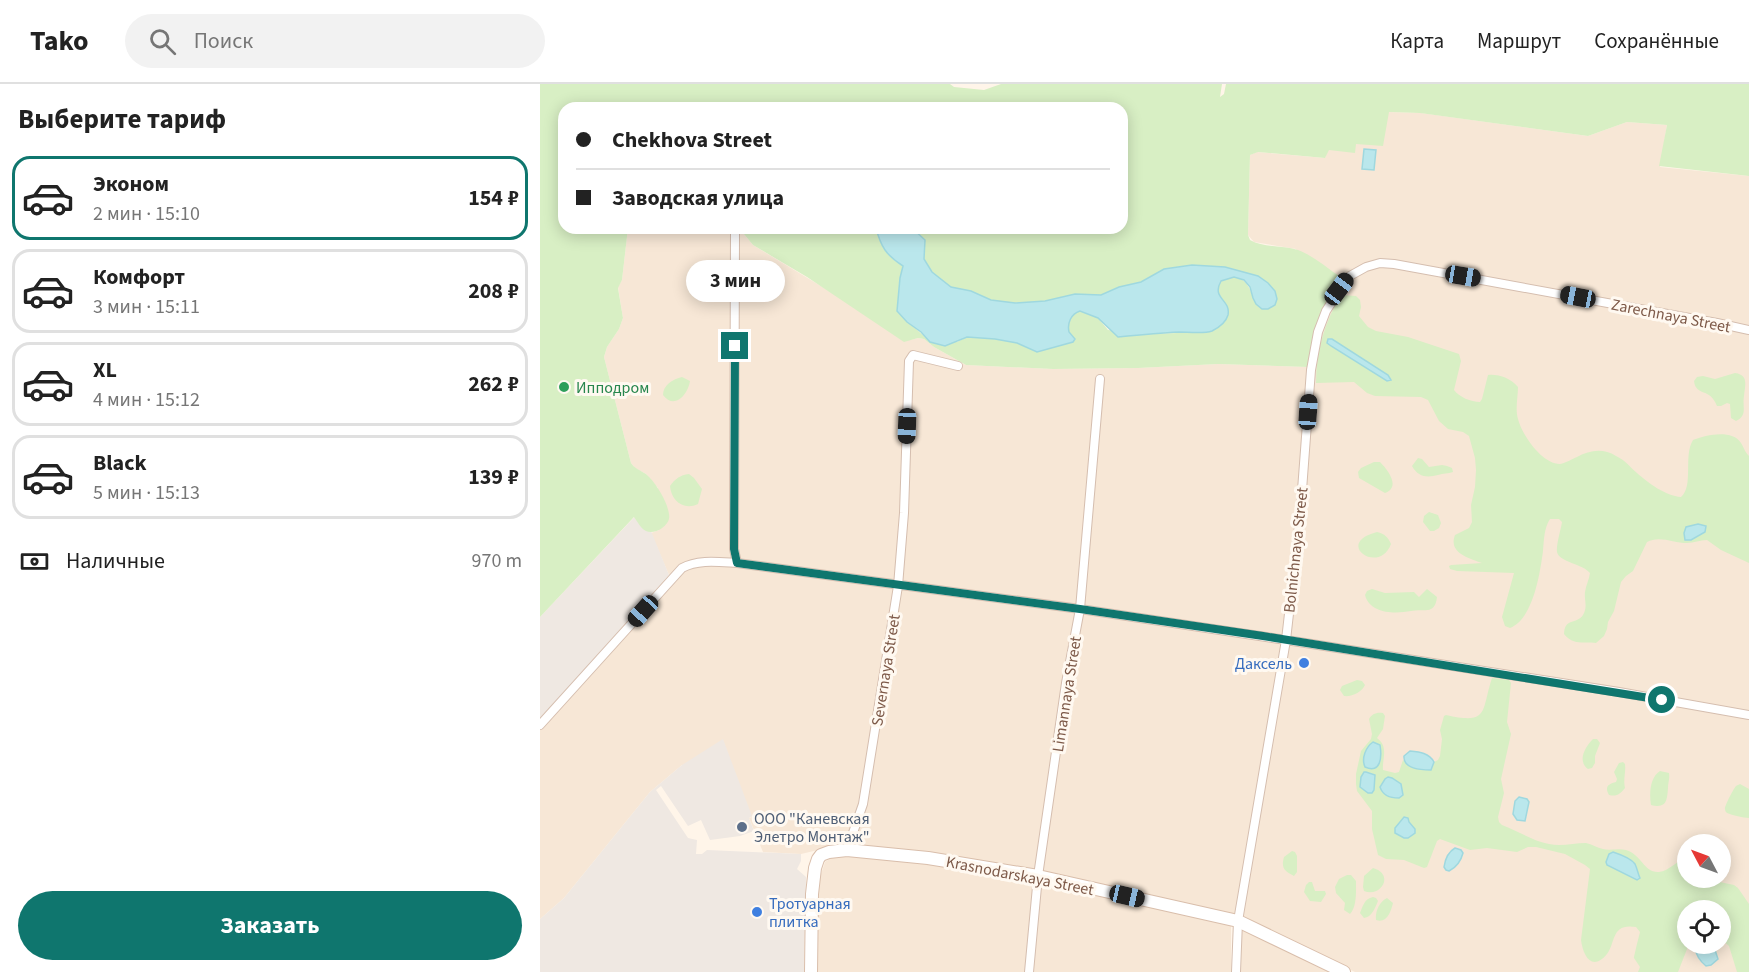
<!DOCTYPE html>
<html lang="ru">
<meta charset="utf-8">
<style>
body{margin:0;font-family:"Source Sans 3",sans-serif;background:#f2f2f2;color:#222;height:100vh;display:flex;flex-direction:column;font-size:22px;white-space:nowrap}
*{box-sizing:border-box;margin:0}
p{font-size:20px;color:#767676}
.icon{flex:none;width:33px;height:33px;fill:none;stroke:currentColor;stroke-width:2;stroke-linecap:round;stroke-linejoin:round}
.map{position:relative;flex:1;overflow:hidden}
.details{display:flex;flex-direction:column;background:#fff;width:540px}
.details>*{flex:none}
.banner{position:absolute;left:18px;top:18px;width:570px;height:132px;border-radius:18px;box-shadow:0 3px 15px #0003;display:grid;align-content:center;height:132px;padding:0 18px;background:#fff}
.needle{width:39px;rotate:311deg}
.buttons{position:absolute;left:1137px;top:750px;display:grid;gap:12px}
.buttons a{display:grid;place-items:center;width:54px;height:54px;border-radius:50%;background:#fff;box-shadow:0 3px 15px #0003;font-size:30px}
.end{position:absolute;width:27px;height:27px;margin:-14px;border:8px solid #0f766e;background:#fff;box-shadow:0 0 0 3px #fff}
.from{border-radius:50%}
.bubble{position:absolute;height:42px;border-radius:21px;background:#fff;box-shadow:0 3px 15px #0003;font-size:20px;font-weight:700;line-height:42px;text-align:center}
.car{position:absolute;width:18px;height:36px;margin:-18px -9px;border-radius:8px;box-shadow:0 0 4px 2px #0007;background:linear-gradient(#222 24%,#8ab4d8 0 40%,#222 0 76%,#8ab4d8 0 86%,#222 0)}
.banner b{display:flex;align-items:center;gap:21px;height:57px;font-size:22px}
.banner b+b{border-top:2px solid #e0e0e0}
.banner i{width:15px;height:15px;background:#222}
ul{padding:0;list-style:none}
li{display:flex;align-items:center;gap:18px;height:84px;margin:0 12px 9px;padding:0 6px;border:3px solid #e0e0e0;border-radius:18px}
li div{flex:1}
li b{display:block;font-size:22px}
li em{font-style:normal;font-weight:700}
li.selected{border-color:#0f766e}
li>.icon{width:54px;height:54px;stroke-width:1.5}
h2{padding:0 18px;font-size:27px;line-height:72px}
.pay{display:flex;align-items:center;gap:15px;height:66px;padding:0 18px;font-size:22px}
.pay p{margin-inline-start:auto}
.primary-button{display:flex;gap:12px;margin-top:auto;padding:12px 18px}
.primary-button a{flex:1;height:69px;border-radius:36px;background:#0f766e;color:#fff;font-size:24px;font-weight:700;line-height:69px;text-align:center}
header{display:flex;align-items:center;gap:36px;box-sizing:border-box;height:84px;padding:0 30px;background:#fff;border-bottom:2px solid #e0e0e0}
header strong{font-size:28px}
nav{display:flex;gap:33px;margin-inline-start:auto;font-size:21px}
.search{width:420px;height:54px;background:#f2f2f2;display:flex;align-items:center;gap:15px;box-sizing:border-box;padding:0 21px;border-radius:33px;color:#767676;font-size:22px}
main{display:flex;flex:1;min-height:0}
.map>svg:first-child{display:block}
</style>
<header>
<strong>Tako</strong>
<div class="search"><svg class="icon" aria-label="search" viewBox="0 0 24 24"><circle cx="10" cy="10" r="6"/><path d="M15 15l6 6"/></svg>Поиск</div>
<nav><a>Карта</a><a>Маршрут</a><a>Сохранённые</a></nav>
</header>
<main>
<section class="details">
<h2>Выберите тариф</h2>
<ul>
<li class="selected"><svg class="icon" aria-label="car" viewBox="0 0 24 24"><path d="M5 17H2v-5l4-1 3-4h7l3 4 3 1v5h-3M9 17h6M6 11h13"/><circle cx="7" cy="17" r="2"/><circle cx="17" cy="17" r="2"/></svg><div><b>Эконом</b><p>2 мин · 15:10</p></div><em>154 ₽</em></li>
<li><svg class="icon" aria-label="car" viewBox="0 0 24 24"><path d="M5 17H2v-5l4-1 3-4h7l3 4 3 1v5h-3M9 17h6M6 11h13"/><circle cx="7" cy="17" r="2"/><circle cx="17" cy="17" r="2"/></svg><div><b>Комфорт</b><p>3 мин · 15:11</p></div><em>208 ₽</em></li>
<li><svg class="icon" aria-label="car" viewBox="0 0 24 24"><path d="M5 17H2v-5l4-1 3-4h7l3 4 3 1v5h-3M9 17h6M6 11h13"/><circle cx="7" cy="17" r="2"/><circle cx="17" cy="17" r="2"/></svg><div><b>XL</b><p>4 мин · 15:12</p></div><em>262 ₽</em></li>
<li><svg class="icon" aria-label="car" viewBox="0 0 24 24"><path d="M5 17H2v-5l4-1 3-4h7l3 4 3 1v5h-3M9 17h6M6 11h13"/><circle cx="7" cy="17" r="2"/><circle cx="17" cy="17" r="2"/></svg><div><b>Black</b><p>5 мин · 15:13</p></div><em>139 ₽</em></li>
</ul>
<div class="pay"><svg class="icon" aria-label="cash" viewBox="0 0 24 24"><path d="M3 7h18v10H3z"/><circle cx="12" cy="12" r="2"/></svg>Наличные<p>970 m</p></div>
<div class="primary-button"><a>Заказать</a></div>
</section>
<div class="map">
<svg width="1209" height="888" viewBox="0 0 1209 888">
<rect width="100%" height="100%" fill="#fff5e9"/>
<!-- residential -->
<path fill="#f7e7d6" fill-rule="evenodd" d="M848 28 881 29 1048 52 1087 38 1127 41 1120 83 1209 92V888H815L695 830 493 786 384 769 303 760 261 770 223 768 209 734 212 733 142 681 110 708 24 814 0 835V635L129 491 111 449 119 446 118 404 106 390 95 384 91 379 64 273 67 263 79 245 83 234 78 203 82 196 88 144H199L213 161 370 256 378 254 384 255 394 263 426 281 513 285 598 284 678 280 768 283 769 266 781 230 756 165 714 158 708 151 710 71 717 68 785 74 788 66 816 60ZM1148 760H1180V794H1148ZM1148 826H1180V860H1148Z
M296 771 385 778 493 796 691 842V888H276L277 813 280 793 285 778Z
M702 842 797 888H699Z"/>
<!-- industrial -->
<path fill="#efe8e2" d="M102 425 129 491 0 635V533Z
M183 655 212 732 209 734 214 747 200 752 170 756 161 736 148 742 121 702 116 706 148 754 157 756 156 770H162L167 766 261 770V777L257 785 266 793 264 888H0V835L24 814 110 708 142 681Z"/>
<!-- green -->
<path fill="#d8efc4" d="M0 0H410L414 3 444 6 461 0H682L680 13 684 10 686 0H1209V92L1119 82 1127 41 1087 38 1048 52 880 29 849 28 843 62 816 60 815 69 789 66 785 74 718 68 710 71 708 151 710 156C724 164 743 161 758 166 772 171 786 183 799 192V198C782 227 771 249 768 283L678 280 598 284 513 285 426 281 394 263 384 255 378 254 364 258 267 193 213 161 199 144H336C341 163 346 172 363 182L360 194 357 227C367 239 380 247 390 258H417L427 253 455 255 477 259 497 268 534 255C525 244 527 241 534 229L540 227 558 234 568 246 605 250 670 248 682 215C666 195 704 177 713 214L718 192 685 183 652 181 624 185 601 198 579 203 561 211 535 210 505 217 475 219 451 216 431 207 410 203 392 188 384 175 385 156 372 144H582V24H24V144H88L82 196 78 204 83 234 79 245 67 263 64 273 91 379C95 385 100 386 106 390 115 398 123 411 127 422 128 426 130 431 129 435 127 443 114 451 106 447 100 444 98 438 94 433L0 533Z
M801 211 816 212 820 216 821 223 819 232 828 243 836 247 868 253 919 270 921 277 914 306C919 313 931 318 940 318L942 315 948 291C959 290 970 294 978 303 978 313 975 325 978 335 982 351 1002 380 1020 380 1026 379 1032 375 1037 373 1050 366 1063 364 1076 372 1085 376 1090 383 1097 389 1108 399 1126 412 1141 413 1154 402 1143 372 1153 356 1166 351 1192 345 1201 359 1204 364 1205 368 1209 372V479L1181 466 1167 456C1160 456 1154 459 1147 459 1134 459 1119 451 1107 458L1093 487 1086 492 1081 498 1074 527 1068 538 1067 545 1064 552 1056 559C1043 557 1034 562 1024 550 1025 533 1036 541 1043 531 1048 523 1044 516 1045 508 1046 501 1049 496 1050 489 1043 480 1019 478 1017 468 1016 461 1021 445 1022 438L1019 435H1010C1004 444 1004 456 1003 467 1000 490 993 535 970 544L965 542 962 533 974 489 917 487 910 485 909 482 911 481 942 479C929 474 908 469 915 451L929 444 932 438 931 421 935 403 936 386 935 374 929 352 923 348 908 345 899 337 888 316 881 313 835 312 827 309 814 298 776 299C776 267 785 237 801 211Z
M1195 289C1209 291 1205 301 1204 312 1202 323 1208 331 1196 337L1191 334 1190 320 1187 319 1181 322H1177C1170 303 1156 313 1154 297L1157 293 1163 292 1175 295Z
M142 293 150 297C148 311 134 326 123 311 123 301 133 295 142 293Z
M878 374 882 375 889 383 902 381 907 382 912 384 913 388C908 390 903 389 898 391 887 394 878 393 872 382Z
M834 378H840C848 386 861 403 845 409L819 394 818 388 821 384Z
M149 390 154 394 162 405 158 420C143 427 131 416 130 402 135 395 140 391 149 390Z
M889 428 898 431 901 439 899 444 894 447H890L883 438 884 432Z
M837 448C845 450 848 453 851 460 839 492 793 459 837 448Z
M832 505 845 509 874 508 879 513 887 505 897 513C895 532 883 524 871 527 855 530 830 530 825 511L827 507Z
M952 594 969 596 971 599 967 638 971 650 961 695 964 709 958 733 959 738 962 741C978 747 993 757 1009 760 1021 763 1034 759 1046 759 1052 760 1057 764 1063 765 1070 767 1078 764 1086 766 1102 771 1104 789 1119 788 1129 787 1138 776 1147 773L1148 794H1165L1175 797 1194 801 1198 804 1209 820V888H1197L1189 862 1181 855 1180 826H1148V860H1149L1138 888H1098L1100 883C1098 880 1096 877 1094 874 1094 872 1099 852 1100 848L1096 843C1071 839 1076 858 1067 870 1052 888 1043 872 1041 856L1050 785 1045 781 1025 770 996 763H988L977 768 947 764 930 766 900 755 897 757 887 783 884 784 864 776 846 775 838 771 832 745V727L817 707 816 700V690L821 667 831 655 832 650 829 635C832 630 836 628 843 629L845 632 843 645 837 654C849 663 842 674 843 686L855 689 859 688 863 676 869 682 891 686 893 682 894 678 898 676 900 672 902 655 900 646 904 632 906 631C950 641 941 627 952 594Z
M817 596 822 597 825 601C822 608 812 613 804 612L800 606 802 602Z
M1053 655H1057L1060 659 1055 672V679L1052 684 1048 685C1037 677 1045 663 1053 655Z
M1083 678 1085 680C1086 689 1083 695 1085 704 1080 710 1077 713 1069 711 1064 702 1069 700 1076 698L1077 695 1074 688 1079 679Z
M1120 687 1129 689C1130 695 1128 698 1128 704 1127 716 1127 725 1111 721 1109 710 1110 693 1120 687Z
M1200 700 1209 705V734C1204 734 1192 731 1187 729 1186 728 1185 727 1185 725 1184 723 1194 704 1196 702 1197 701 1199 701 1200 700Z
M752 767 755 768 757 772V788L754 792C744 787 741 784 744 773Z
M833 784C855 790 841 814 824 807L823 803 824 792Z
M807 791H811L816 797C816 807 817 823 810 830L804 826 805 819 796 809 795 803 799 795Z
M769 798H772L775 807H785L786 810 781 818 770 817 764 808 766 801Z
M833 813 836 814 838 817C835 824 832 833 824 834L820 829C823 822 824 815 833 813Z
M847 814 853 819C851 827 847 840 836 836 835 828 839 818 847 814Z"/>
<!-- water -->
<path fill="#bae7ec" stroke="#9fd8df" stroke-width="1.5" d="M824 65 836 66 834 86 822 85Z
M336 144H372L385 156 384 175 392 188 411 203 431 207 451 216 475 219 505 217 535 210 561 211 579 203 601 198 624 185 652 181 685 183 718 192 728 199 735 207 737 215 735 221 728 225H722L716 220 713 214 710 203 704 196 694 193 681 197C671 215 691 215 688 231 686 238 678 244 672 247 664 250 648 248 639 248 618 249 598 251 578 253L558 234 540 227C531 230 527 239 529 248L535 255 533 258 497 268 477 259 455 255 427 253 405 262 390 258 381 248 367 238 357 227 360 194 363 182C346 171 341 163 336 144Z
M788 255H792L848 291 851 296 847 297 791 262 787 259Z
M1158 440 1166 442 1165 448 1151 456H1145L1144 449 1146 443Z
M833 658 840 661C842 673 841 690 825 683 821 674 826 663 833 658Z
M870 667C880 668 889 669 894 678L891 686C881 686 863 685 864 672Z
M824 688H826L835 691 834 706 832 709H828L820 703 821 693Z
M848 693 852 694 861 700 863 711 859 714C850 714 843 712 840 703L845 695Z
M979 713 987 715 989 718 985 737 977 736 973 730 975 717Z
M864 733 868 734 869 738 875 745V749L868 754H864L855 749V744Z
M915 764 921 766 923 769C921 777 917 783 909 787L906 786 904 783C905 776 908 768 915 764Z
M1073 768C1079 770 1091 774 1095 780 1097 784 1098 790 1100 794L1097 796 1067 781 1066 778 1069 770Z
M1159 860H1173L1178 875 1171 881 1166 882C1160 877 1156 871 1155 864Z"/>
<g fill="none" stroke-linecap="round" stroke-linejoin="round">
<!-- street casing -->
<g stroke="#d5beaf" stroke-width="10">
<path id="street" d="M195 149 194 465 197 479
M0 641 142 484C158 475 179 478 197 479L540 525 746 556 1079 608 1209 631
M307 766 323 720 358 502 364 429 369 277 373 271 377 272 418 282
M489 888 498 792 526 599 540 525 560 295
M696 888 698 837 746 556 760 433 771 286 778 248 786 227 808 193 826 183 840 179 854 180 1177 239 1209 246"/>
</g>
<!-- secondary casing -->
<g stroke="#d9beab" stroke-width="14">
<path id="secondary" d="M271 888 272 810 275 784 278 775 281 771 289 768 307 766 388 774 498 792 698 837 804 888"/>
</g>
<!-- street -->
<use href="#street" stroke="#fff" stroke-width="8"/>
<!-- secondary -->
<use href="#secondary" stroke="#fff" stroke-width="12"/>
</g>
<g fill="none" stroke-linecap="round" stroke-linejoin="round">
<!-- route -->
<path stroke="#0f766e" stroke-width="8" d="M195 262 194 465 197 479 540 525 723 552 1122 616"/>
</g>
<!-- markers -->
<circle fill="#2e9e5b" stroke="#fff9f1" stroke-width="2" cx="24" cy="303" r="6"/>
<g fill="#3f7fe0" stroke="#fff9f1" stroke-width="2">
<circle cx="764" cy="579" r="6"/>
<circle cx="217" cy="828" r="6"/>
</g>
<circle fill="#5c6f8a" stroke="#fff9f1" stroke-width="2" cx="202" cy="743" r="6"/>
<g text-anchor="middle" stroke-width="6" stroke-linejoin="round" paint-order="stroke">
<!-- street labels -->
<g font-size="16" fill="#7d5948" stroke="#fff9f1">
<text transform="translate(1131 231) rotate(11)" y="6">Zarechnaya Street</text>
<text transform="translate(755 466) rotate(-84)" y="6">Bolnichnaya Street</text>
<text transform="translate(345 586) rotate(-81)" y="6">Severnaya Street</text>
<text transform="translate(526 610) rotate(-81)" y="6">Limannaya Street</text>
<text transform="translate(480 791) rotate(11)" y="6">Krasnodarskaya Street</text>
</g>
<!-- leisure labels -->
<g font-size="16" fill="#27864d" stroke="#fff9f1" text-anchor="start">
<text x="36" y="309">Ипподром</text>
</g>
<!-- shop labels -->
<g font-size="16" fill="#366cbe" stroke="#fff9f1" text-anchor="end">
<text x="752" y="585">Даксель</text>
<text x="229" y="825" text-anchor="start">Тротуарная<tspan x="229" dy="18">плитка</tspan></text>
</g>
<!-- service labels -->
<g font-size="16" fill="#4e5e75" stroke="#fff9f1" text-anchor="start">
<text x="214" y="740">ООО "Каневская<tspan x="214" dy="18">Элетро Монтаж"</tspan></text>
</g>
</g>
</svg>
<div class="buttons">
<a><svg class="needle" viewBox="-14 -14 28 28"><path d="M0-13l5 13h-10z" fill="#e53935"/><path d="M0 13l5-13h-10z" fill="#767676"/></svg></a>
<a><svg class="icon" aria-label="locate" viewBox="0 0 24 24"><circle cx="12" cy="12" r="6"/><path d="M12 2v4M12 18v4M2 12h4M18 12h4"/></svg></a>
</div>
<i class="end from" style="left:1122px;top:616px"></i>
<i class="end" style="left:195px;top:262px"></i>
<div class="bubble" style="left:146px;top:176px;width:99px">3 мин</div>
<i class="car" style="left:923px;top:192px;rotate:100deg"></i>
<i class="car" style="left:799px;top:205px;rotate:37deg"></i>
<i class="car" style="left:1038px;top:213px;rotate:281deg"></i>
<i class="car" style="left:768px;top:328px;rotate:4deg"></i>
<i class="car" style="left:367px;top:342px;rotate:182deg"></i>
<i class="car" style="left:103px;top:527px;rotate:222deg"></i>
<i class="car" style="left:587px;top:812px;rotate:103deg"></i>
<div class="banner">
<b><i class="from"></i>Chekhova Street</b>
<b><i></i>Заводская улица</b>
</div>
</div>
</main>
